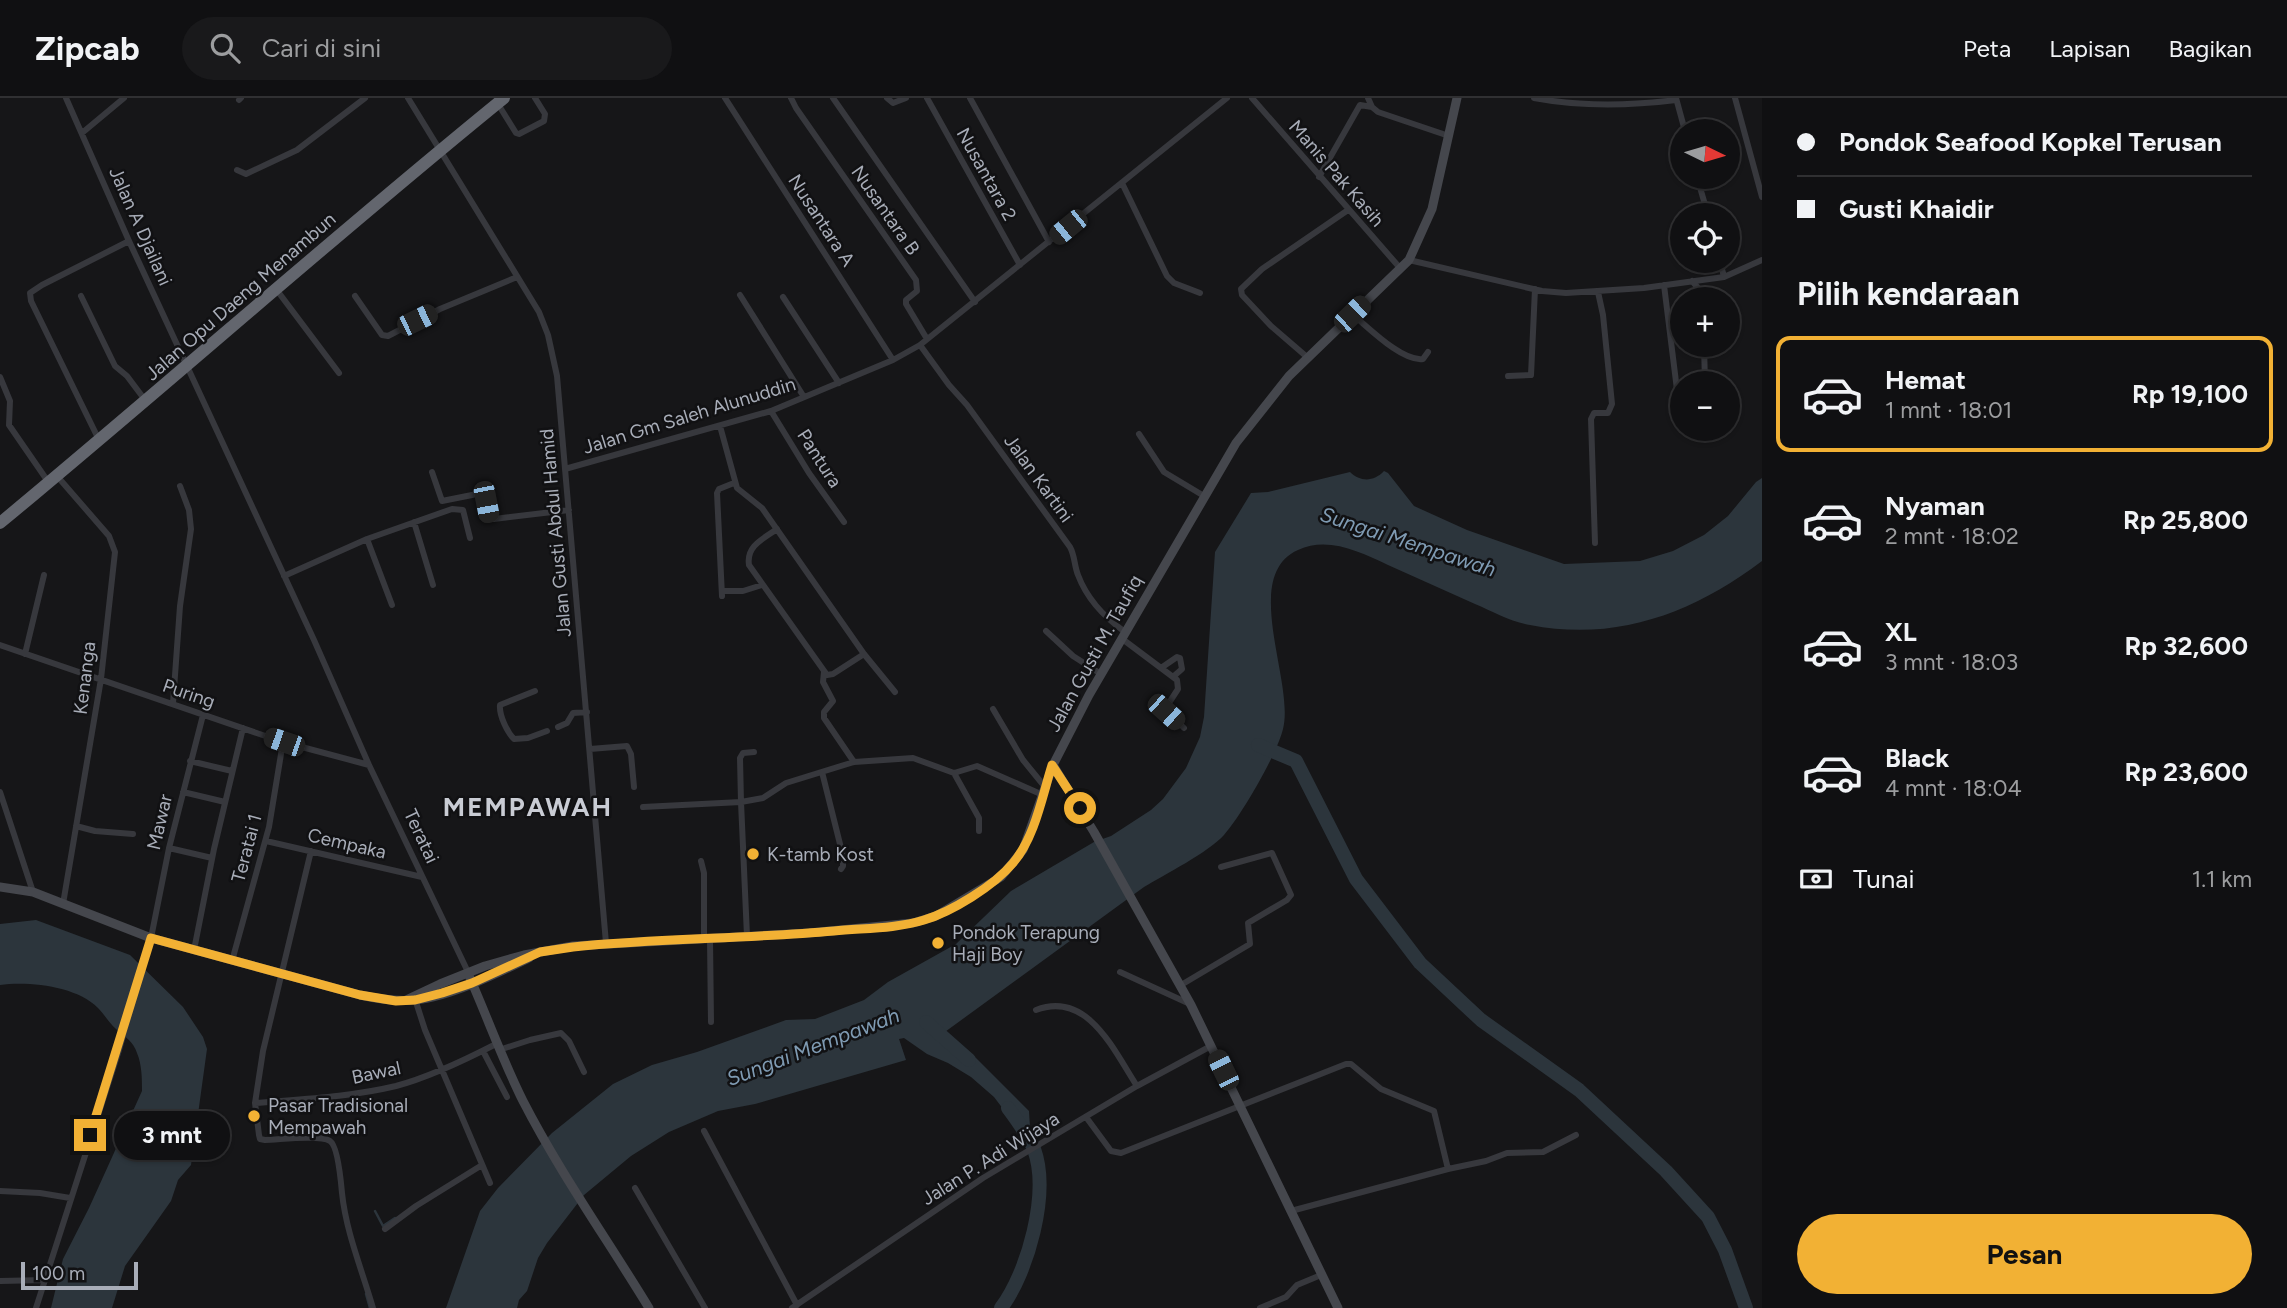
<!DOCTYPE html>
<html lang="id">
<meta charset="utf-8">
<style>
body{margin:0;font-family:Figtree,sans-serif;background:#19191b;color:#f1f3f6;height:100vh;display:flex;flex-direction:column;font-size:26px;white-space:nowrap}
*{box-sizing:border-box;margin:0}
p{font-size:23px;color:#9c9d9f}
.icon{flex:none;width:38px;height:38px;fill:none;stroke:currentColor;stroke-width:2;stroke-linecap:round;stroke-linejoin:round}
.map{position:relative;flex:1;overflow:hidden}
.drawer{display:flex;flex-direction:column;background:#101012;width:525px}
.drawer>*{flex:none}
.guide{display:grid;align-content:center;height:154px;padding:0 35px;background:#101012}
.needle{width:46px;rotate:95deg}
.controls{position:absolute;left:1670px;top:21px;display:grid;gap:14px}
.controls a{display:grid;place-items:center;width:70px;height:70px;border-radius:50%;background:#101012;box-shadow:0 2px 5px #0004,0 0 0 2px #303032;font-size:35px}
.scale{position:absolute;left:21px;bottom:18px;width:117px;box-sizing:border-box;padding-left:7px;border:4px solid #a8adb8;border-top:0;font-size:19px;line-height:24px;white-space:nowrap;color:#a8adb8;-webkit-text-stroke:5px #111113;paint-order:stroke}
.end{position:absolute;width:32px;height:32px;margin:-16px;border:9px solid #f2b134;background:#111;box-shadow:0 0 0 4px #111}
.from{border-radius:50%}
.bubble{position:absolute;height:49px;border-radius:24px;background:#101012;box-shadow:0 2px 5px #0004,0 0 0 2px #303032;font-size:23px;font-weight:700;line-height:49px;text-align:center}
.car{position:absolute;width:21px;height:42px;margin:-21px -10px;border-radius:9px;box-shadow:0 0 5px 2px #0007;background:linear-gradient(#222 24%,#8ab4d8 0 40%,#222 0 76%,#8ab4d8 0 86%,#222 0)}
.guide b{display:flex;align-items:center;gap:24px;height:66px;font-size:26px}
.guide b+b{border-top:2px solid #303032}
.guide i{width:18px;height:18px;background:#f1f3f6}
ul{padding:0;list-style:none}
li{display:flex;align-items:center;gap:21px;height:116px;margin:0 14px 10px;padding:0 21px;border:4px solid transparent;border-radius:14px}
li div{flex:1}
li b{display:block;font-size:26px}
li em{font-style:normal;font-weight:700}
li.selected{border-color:#f2b134}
li>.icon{width:63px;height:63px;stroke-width:1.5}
h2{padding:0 35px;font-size:32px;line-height:84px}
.pay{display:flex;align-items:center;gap:18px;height:77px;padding:0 35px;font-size:26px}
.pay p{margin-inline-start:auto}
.primary-button{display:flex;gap:14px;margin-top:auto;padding:14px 35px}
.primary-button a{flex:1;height:80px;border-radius:42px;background:#f2b134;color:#111;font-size:28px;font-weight:700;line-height:80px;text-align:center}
header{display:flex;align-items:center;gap:42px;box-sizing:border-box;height:98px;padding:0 35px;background:#101012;border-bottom:2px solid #303032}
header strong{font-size:33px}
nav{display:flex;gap:38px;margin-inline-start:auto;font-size:24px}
.search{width:490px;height:63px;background:#19191b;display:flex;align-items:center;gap:18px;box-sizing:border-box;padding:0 24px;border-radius:38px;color:#9c9d9f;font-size:26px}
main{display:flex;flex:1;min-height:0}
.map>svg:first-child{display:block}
</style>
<header>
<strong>Zipcab</strong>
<div class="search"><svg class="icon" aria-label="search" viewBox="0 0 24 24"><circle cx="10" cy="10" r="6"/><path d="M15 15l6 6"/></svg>Cari di sini</div>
<nav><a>Peta</a><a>Lapisan</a><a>Bagikan</a></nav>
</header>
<main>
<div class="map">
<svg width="1762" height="1210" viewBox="0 0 1762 1210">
<rect width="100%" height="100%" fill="#161618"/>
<!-- water -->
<path fill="#2c353c" d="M1384 373 1388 375 1414 408 1467 432 1564 466 1640 463 1673 453 1704 437 1728 418 1756 384 1762 380V463C1693 515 1617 544 1530 527 1511 524 1492 513 1475 506 1446 493 1417 480 1388 467 1360 454 1328 438 1298 452 1240 478 1295 584 1283 631 1277 656 1241 718 1224 737 1209 754 1164 777 1144 789L938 939 948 947 976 960 1029 1013 1030 1030 1013 1024 994 999 971 979 948 965 927 956 904 940 899 941 906 962 755 1006 718 1013 669 1034 631 1058 584 1097 547 1145 538 1160 527 1193 519 1202 517 1210H446L480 1113 498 1090 552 1035 613 986 652 967 697 954 786 922 815 921 864 902 888 884 956 846 1011 793 1094 744 1111 738 1151 712 1163 701 1186 670 1200 639 1204 619 1215 454 1251 395 1268 394 1350 374C1360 384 1374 384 1384 373Z
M36 822 130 857 183 909 203 939 207 951 191 1067 178 1082 171 1103 125 1168 112 1210H51L63 1161 89 1110 142 993C142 981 142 967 137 955 133 943 125 939 116 931 109 925 105 917 98 910 77 888 28 883 0 887V826Z"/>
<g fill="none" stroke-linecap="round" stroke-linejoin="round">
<!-- stream -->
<path stroke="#2c353c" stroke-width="2.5" d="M375 1113 383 1128 395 1120
M366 1196 370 1210"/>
<!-- river -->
<path stroke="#2c353c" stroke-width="14" d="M1258 647 1296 663 1356 781 1420 865 1481 922 1579 992 1666 1073 1708 1119 1725 1152 1746 1210
M926 924 969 962
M1001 1210C1028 1174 1050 1095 1034 1051 1028 1038 1017 1022 1008 1010"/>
<!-- street -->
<path stroke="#37383d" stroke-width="6" d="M66 0 129 143 314 542 369 667 468 874
M408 0 539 214 548 237 557 278 606 845
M725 0 893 262
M791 0 796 10 916 182 917 193 906 202V206L927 241
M833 0 975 204
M887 0 893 5 906 0
M927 0 1020 167
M970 0 1049 144
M1252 0 1400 170
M1368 0 1372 9 1378 14 1449 38
M1534 0C1582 9 1628 8 1676 2
M1676 0 1685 33
M1735 0 1762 99
M239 2 241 0
M498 6 516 35 519 36 544 23 545 16 535 0
M82 35 124 0
M237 72 246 76 297 52 365 0
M1319 79 1360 7 1372 9
M1697 79 1708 117
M1122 85 1167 178 1174 185 1200 195
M1409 162 1542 193 1566 195 1644 190 1724 179 1762 162
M1720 163 1724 179
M1692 183 1699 191 1697 201
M1664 187 1679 308
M276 191 339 275
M740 197 804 299
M81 198 115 268 127 278 145 302
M355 198 382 237 388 238 440 211 517 179
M783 199 839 285
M1352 216C1368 229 1402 264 1423 261L1428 254
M920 247 949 287 967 307 1070 449C1075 458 1074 467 1078 477 1087 501 1104 519 1125 534
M1704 247 1705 285
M1307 259 1271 228 1242 197 1241 191 1262 171 1348 112
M1508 278 1531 277 1535 191
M0 279 10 303 9 327 49 385
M771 313 809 375 844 424
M720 328 737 390 762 410 864 556 895 594
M1139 336 1164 374 1204 398
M99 342 31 203 30 195 42 187 129 143
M565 371 771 313 893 262 920 247 1227 0
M432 374 442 403 482 395 489 418 494 421 569 412
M57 378 109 438 115 454 101 581 63 806
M414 424 433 487
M777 431C763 441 746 448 749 467L827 577 833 576 864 556
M367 441 392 507
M1595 445 1591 321 1594 315H1608L1612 306 1603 217 1598 194
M284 478 367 441 452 411 463 412 470 440
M722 493H743L762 487
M722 498 717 395 719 391 734 385
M1046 533 1073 558 1101 576
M1121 540 1177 582 1178 591 1165 611 1184 630
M0 547 283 644 369 667
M25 556 44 477
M1161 570 1177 559 1180 560 1182 571 1174 578
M824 574 823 584 833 603 824 614V620L854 664
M535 593 500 607C499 617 507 634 514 641L528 640 547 633
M173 605 180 508 191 431 189 412 180 388
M993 611 1023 662 1045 689
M558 629 567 625 573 615 587 614
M590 651 627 648 631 656 634 689
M190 663 232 673
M822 674 843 758V768L841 771
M954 675 979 720V733
M0 694 33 794
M183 694 225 704
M643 709 741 704 740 660 743 655 754 654
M76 728 95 733 133 736
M266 743 422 779
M169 750 212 760
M311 753 263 953 255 1005 259 1037 260 1041 265 1042C278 1042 320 1036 330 1043 338 1048 341 1084 342 1095 346 1134 362 1172 373 1210
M701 763 704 775V841
M747 838 741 704 763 700 786 685 854 664 913 660 954 675 977 668 1043 697
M710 841 711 924
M194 852 214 751 243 630
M232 863 269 729 283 644
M1120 874 1190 906
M1181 887 1250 846 1248 825 1287 802 1291 797 1272 755 1221 769
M415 901 425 932 490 1085
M1036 912C1088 892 1114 953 1137 988
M499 952 530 942 561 935 569 943 584 974
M483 953 507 999
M255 1005C302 1001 350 999 396 988 430 979 465 962 496 946
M1086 1019 1111 1053 1121 1055 1346 966H1351L1381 991 1434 1013 1448 1071
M704 1033 797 1207
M635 1090 705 1210
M0 1093 40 1095 70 1100
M1291 1113 1448 1071 1486 1063 1507 1055 1543 1054 1576 1037
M385 1131 416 1108 482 1067
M0 1183 45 1182
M36 1210 119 952 151 840 169 750 203 617
M792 1210 983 1080 1137 988 1211 948
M1260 1210 1286 1199 1297 1187 1321 1177"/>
<!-- secondary -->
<path stroke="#45474d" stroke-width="9" d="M1053 667 1094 734 1191 907 1338 1210
M0 789 33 794 151 840 360 897C378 901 396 904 415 902 449 899 498 875 529 860
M470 880C488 921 503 963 523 1003 560 1075 607 1141 649 1210
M406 902 440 886 485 868 524 857 573 848 809 835 913 825 936 818 1001 779 1023 752 1053 667 1089 597 1236 345 1289 278 1409 162 1432 111 1457 0"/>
<!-- highway -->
<path stroke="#63666e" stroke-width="12" d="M0 425C169 285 334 138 504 0"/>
</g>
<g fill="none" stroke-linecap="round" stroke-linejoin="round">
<!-- route -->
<path stroke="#f2b134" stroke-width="9" d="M90 1037 151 840 360 897 396 903 415 902 442 895 472 885 540 854 573 849C659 840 747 841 834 833 863 830 895 831 924 822 951 814 994 788 1013 765 1035 739 1042 699 1052 667L1080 710"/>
</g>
<!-- markers -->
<g fill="#f2b134" stroke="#111113" stroke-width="2.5">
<circle cx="753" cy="756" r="7"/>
<circle cx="938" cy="845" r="7"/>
<circle cx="254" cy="1018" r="7"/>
</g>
<g text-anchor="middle" stroke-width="5" stroke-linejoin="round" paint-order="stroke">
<!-- street labels -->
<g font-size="19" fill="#a8adb8" stroke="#111113">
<text transform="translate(1337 75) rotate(49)" y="7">Manis Pak Kasih</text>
<text transform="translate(987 76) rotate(61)" y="7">Nusantara 2</text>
<text transform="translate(886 112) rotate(55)" y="7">Nusantara B</text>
<text transform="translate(822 122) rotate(57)" y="7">Nusantara A</text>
<text transform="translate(141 128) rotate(66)" y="7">Jalan A Djailani</text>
<text transform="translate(240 198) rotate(-41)" y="7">Jalan Opu Daeng Menambun</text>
<text transform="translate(689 317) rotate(-17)" y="7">Jalan Gm Saleh Alunuddin</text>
<text transform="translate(820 360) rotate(57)" y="7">Pantura</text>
<text transform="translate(1039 380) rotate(54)" y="7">Jalan Kartini</text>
<text transform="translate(555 435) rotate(-95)" y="7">Jalan Gusti Abdul Hamid</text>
<text transform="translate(1094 555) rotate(-61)" y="7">Jalan Gusti M. Taufiq</text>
<text transform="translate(84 580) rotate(-83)" y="7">Kenanga</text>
<text transform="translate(189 595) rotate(19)" y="7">Puring</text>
<text transform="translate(159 724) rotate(-77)" y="7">Mawar</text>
<text transform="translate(422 738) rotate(65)" y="7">Teratai</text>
<text transform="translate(347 745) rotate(13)" y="7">Cempaka</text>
<text transform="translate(246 750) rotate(-75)" y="7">Teratai 1</text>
<text transform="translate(376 974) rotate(-12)" y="7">Bawal</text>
<text transform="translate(990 1060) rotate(-32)" y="7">Jalan P. Adi Wijaya</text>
</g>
<!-- poi labels -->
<g font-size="19" fill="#a8adb8" stroke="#111113" text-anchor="start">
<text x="767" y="763">K-tamb Kost</text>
<text x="952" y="841">Pondok Terapung<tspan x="952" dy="22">Haji Boy</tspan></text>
<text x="268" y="1014">Pasar Tradisional<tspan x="268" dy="22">Mempawah</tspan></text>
</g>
<!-- water labels -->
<g font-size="21" font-style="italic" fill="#7f9bb3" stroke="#111113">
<text transform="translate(1408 444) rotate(18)" y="7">Sungai Mempawah</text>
<text transform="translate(813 949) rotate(-21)" y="7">Sungai Mempawah</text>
</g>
<!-- district labels -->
<g font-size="26" font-weight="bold" letter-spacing="2" fill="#c9ccd4" stroke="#111113">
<text x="528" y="718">MEMPAWAH</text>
</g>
</g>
</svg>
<div class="controls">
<a><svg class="needle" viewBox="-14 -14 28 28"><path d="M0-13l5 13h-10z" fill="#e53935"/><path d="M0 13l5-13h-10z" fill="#9c9d9f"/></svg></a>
<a><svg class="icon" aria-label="locate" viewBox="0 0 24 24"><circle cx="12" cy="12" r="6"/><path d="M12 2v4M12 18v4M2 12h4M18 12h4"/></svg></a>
<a>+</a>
<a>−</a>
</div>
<div class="scale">100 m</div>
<i class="end from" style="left:1080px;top:710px"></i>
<i class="end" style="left:90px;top:1037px"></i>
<div class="bubble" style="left:114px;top:1013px;width:116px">3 mnt</div>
<i class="car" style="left:1068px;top:129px;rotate:231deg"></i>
<i class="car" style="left:1352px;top:216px;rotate:46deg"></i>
<i class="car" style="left:417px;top:222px;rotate:64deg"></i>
<i class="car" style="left:486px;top:404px;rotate:169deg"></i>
<i class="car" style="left:1166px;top:614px;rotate:132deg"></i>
<i class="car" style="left:284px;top:644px;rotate:289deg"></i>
<i class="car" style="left:1223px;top:972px;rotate:334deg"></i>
</div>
<section class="drawer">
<div class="guide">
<b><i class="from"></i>Pondok Seafood Kopkel Terusan</b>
<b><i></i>Gusti Khaidir</b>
</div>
<h2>Pilih kendaraan</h2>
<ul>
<li class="selected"><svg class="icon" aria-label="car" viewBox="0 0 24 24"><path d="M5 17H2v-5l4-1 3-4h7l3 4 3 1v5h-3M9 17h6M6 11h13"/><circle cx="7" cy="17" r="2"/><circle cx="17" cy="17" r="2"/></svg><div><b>Hemat</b><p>1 mnt · 18:01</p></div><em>Rp 19,100</em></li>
<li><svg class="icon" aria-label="car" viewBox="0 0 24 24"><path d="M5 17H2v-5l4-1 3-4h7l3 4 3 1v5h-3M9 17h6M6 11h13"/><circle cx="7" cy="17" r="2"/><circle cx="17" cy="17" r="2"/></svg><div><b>Nyaman</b><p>2 mnt · 18:02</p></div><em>Rp 25,800</em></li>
<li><svg class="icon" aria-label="car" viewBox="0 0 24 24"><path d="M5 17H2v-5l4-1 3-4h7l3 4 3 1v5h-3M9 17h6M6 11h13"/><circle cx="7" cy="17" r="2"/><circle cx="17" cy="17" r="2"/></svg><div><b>XL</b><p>3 mnt · 18:03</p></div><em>Rp 32,600</em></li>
<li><svg class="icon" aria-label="car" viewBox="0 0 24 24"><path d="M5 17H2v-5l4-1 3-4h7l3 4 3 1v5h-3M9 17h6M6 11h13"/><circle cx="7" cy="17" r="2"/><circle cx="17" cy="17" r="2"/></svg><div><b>Black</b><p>4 mnt · 18:04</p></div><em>Rp 23,600</em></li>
</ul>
<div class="pay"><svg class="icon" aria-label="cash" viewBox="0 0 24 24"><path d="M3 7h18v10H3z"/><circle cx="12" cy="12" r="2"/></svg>Tunai<p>1.1 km</p></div>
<div class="primary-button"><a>Pesan</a></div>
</section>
</main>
